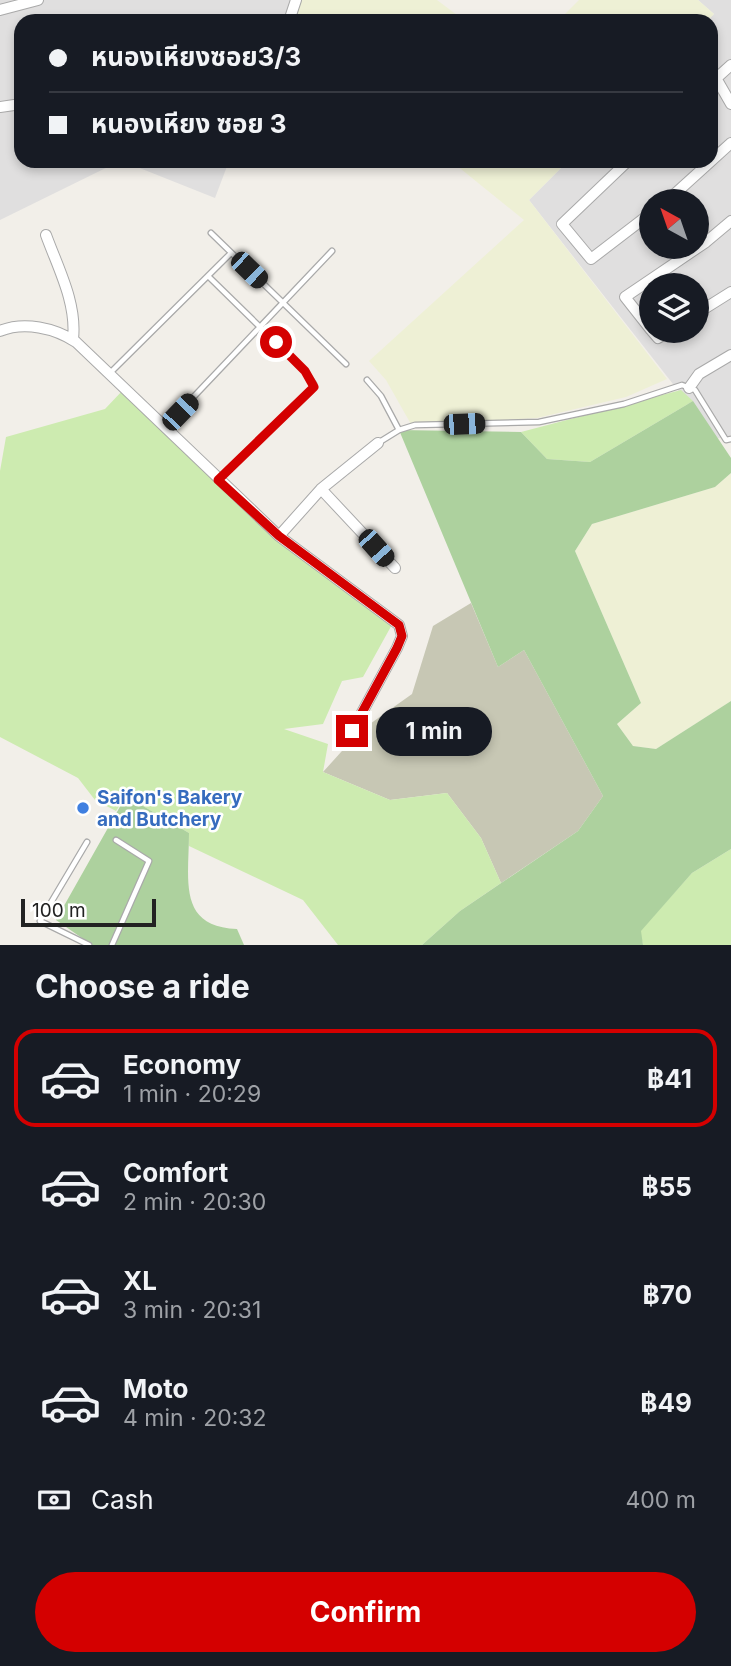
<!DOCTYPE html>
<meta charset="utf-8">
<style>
body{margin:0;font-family:Inter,"Noto Sans Thai",sans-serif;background:#242831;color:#f1f3f6;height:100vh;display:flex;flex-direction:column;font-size:26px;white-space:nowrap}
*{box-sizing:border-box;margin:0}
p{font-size:23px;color:#9ea1a6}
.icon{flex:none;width:38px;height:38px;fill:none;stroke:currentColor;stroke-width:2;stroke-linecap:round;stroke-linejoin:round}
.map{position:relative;height:945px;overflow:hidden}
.side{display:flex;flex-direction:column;background:#171b24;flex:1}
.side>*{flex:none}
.banner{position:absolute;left:14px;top:14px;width:704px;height:154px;border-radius:21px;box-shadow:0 4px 10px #0003;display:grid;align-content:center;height:154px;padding:0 35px;background:#171b24}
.needle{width:46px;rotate:320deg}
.tools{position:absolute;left:639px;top:189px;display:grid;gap:14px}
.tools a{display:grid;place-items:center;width:70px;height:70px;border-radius:50%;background:#171b24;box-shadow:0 4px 10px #0003;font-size:35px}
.scale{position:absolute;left:21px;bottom:18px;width:135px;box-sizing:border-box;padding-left:7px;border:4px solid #222;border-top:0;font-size:19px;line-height:24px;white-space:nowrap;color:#222;-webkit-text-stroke:5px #fff;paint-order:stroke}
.end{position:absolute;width:32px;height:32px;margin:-16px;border:9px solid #d40000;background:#fff;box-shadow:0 0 0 4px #fff}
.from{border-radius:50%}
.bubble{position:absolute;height:49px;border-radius:24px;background:#171b24;box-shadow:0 4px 10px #0003;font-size:23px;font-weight:700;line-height:49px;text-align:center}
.car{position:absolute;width:21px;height:42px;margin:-21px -10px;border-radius:9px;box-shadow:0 0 5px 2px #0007;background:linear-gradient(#222 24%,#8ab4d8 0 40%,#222 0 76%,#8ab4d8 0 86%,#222 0)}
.banner b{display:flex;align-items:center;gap:24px;height:66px;font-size:26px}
.banner b+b{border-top:2px solid #363941}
.banner i{width:18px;height:18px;background:#f1f3f6}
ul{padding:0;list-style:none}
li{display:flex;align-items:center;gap:21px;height:98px;margin:0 14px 10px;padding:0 21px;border:4px solid transparent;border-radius:21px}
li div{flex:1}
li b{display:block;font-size:26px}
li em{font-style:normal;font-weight:700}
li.active{border-color:#d40000}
li>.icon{width:63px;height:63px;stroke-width:1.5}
h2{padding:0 35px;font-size:32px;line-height:84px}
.pay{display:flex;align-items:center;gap:18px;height:77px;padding:0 35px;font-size:26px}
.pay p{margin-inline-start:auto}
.primary-button{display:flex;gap:14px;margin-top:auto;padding:14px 35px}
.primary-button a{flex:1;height:80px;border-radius:42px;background:#d40000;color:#fff;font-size:28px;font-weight:700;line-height:80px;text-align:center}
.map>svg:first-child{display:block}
</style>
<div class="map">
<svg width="731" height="945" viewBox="0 0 731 945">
<rect width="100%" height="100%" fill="#f2efe9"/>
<!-- residential -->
<path fill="#e0dfdf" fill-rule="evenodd" d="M0 0H292L284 21H21V161H120L0 220Z
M698 0H731V435L716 439 529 200 568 161H710V21H707L714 14ZM651 201H696V247H651ZM651 285H696V331H651Z
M122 161H229L215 198Z"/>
<!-- construction -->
<path fill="#c7c7b4" d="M471 603 498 667 524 650 603 796 578 831 501 883 481 838 447 793 390 800 323 772 360 731 412 694 433 626Z"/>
<!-- farmland -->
<path fill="#eef0d5" d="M293 0H437L465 21H285Z
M579 0H698L714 14 707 21H558Z
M451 161H568L529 200 667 379 626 397 537 418 412 426 386 380 369 361 524 220Z
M731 473V701L656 749 633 746 617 724 641 703 575 551 592 524 715 487Z"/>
<!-- grass -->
<path fill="#cdebb0" d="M123 390 286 541 394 621 363 677 342 681 323 724 284 729 328 744 323 772 390 800 447 793 481 838 501 883 460 911 422 945H338L303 900 189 846V833L126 796 116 811 95 800 78 778 0 737V471L6 437 105 409Z
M681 390 693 401 590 462 547 459 521 432Z
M731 849V945H643L640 931 692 873Z"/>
<!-- forest -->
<path fill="#add19e" d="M693 401 731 458V473L715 487 592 524 575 551 641 703 617 724 633 746 656 749 731 701V849L692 873 641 931 643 945H422L460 911 578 831 603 796 524 650 498 667 399 430 521 432 547 459 590 462Z
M126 796 189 833C189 879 177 927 237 929L244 945H92L56 920Z"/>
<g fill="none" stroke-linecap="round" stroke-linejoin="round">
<!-- lane casing -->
<g stroke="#a9a9a9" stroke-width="7">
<path id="lane" d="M211 233 346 364
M208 276 305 371 314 384 311 391 219 479
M110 373 231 253
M367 380 381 396 399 430
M164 428 332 251
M378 443 399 430 415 425 539 422 624 404 682 385 695 390 726 440 731 439
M87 842 40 921 89 945
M112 945 149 861 116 840"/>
</g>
<!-- street casing -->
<g stroke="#a9a9a9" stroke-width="12">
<path id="street" d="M0 10 38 0
M289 21 296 0
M716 78 731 104
M710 84 731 65
M0 107 21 104
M628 161 562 224 591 259 651 213
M667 201 731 143
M46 235C58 268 77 303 73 339
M696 314 731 292
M651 330 625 297 706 242 731 221
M0 331C24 321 55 328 76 342L279 536 399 625 402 636 397 648 352 731
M652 331 658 338 670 331
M689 388 699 374 731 355
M321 489 395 568
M279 536 321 489 378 443"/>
</g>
<!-- lane -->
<use href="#lane" stroke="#fff" stroke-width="4.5"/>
<!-- street -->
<use href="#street" stroke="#fff" stroke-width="10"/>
</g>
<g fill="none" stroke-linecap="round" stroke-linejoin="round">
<!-- route -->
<path stroke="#d40000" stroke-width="9" d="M276 342 305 371 314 387 218 480 279 536 399 625 402 636 397 648 352 731"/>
</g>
<!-- markers -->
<circle fill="#3f7fe0" stroke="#fff" stroke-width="2.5" cx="83" cy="808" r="7"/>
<g text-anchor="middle" stroke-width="5" stroke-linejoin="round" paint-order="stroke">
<!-- shop labels -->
<g font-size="19" font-weight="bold" fill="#366cbe" stroke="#fff" text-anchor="start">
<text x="97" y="804">Saifon's Bakery<tspan x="97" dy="22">and Butchery</tspan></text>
</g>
</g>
</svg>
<div class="tools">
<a><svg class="needle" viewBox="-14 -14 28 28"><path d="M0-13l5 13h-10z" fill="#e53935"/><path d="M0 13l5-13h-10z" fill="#9ea1a6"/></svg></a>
<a><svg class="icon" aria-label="layers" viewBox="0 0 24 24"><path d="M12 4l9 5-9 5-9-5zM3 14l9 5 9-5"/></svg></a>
</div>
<div class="scale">100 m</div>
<i class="end from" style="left:276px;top:342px"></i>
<i class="end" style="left:352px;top:731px"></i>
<div class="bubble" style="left:376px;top:707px;width:116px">1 min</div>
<i class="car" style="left:249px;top:270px;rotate:134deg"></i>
<i class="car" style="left:180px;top:412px;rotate:44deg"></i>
<i class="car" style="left:464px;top:424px;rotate:88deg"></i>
<i class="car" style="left:376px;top:548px;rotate:138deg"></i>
<div class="banner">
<b><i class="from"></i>หนองเหียงซอย3/3</b>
<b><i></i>หนองเหียง ซอย 3</b>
</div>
</div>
<section class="side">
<h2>Choose a ride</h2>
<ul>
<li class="active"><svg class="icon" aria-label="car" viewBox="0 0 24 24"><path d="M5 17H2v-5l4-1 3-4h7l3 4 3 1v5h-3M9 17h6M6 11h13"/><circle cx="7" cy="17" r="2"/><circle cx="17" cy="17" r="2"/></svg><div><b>Economy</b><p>1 min · 20:29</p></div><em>฿41</em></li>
<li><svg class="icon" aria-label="car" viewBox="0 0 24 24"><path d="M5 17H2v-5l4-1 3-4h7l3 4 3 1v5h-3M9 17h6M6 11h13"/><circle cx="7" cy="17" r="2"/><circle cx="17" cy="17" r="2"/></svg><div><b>Comfort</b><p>2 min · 20:30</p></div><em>฿55</em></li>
<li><svg class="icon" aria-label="car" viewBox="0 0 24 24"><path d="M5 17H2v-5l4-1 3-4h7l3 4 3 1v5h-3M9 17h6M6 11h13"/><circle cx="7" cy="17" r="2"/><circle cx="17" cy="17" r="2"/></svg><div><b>XL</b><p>3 min · 20:31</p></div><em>฿70</em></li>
<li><svg class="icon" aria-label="car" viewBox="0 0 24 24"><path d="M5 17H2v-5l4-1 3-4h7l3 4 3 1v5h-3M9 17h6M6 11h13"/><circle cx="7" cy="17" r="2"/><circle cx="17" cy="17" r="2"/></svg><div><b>Moto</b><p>4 min · 20:32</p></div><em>฿49</em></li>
</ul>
<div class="pay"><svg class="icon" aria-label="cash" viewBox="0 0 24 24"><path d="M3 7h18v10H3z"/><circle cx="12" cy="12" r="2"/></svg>Cash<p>400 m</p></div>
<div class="primary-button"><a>Confirm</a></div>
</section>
